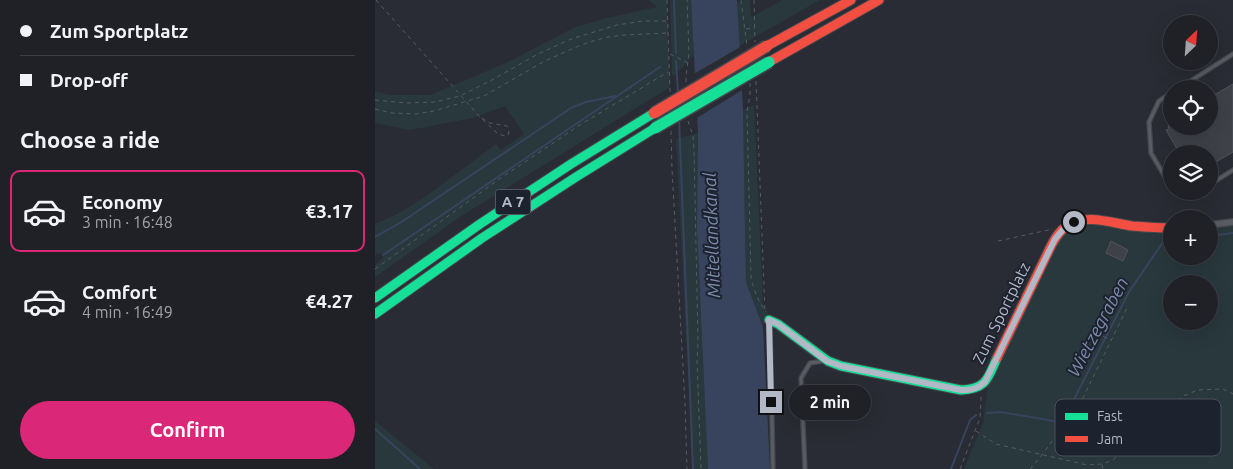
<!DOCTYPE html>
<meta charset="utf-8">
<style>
body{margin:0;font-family:Ubuntu,sans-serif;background:#2c2e33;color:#f1f3f6;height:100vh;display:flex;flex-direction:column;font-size:19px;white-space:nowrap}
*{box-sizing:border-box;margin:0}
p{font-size:16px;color:#a1a3a7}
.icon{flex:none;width:28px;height:28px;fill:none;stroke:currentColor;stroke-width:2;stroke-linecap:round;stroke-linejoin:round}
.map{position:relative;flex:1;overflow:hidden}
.side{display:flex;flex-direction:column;background:#1f2127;width:375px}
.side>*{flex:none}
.guide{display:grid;align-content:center;height:110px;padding:0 20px;background:#1f2127}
.needle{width:32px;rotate:25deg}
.buttons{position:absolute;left:788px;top:15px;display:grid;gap:10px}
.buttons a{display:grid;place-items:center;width:55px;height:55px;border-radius:50%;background:#1f2127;box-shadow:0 5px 20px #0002,0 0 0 1px #3c3e44;font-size:25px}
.end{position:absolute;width:22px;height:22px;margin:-11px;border:6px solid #b3b8c6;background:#111;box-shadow:0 0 0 2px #111}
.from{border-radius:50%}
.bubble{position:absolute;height:35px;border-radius:18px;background:#1f2127;box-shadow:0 5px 20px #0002,0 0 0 1px #3c3e44;font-size:16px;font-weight:700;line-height:35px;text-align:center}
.guide b{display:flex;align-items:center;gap:18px;height:48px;font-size:19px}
.guide b+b{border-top:1px solid #3c3e44}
.guide i{width:12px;height:12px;background:#f1f3f6}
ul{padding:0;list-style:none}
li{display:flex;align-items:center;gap:15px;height:82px;margin:0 10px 8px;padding:0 10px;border:2px solid transparent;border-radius:10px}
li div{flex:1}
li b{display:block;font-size:19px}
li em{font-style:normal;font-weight:700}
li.active{border-color:#db2777}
li>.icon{width:45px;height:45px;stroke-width:1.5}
h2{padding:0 20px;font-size:22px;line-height:60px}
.button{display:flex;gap:10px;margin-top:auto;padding:10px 20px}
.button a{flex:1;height:58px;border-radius:30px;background:#db2777;color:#fff;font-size:20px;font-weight:700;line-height:58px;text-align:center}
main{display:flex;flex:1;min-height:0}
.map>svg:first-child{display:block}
</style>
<main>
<section class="side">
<div class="guide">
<b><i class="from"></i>Zum Sportplatz</b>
<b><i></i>Drop-off</b>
</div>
<h2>Choose a ride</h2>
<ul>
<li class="active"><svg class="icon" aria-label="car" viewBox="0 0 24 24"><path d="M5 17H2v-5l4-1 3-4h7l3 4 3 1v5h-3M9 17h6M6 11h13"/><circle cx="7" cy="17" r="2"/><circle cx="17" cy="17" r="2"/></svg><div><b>Economy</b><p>3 min · 16:48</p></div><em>€3.17</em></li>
<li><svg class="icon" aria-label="car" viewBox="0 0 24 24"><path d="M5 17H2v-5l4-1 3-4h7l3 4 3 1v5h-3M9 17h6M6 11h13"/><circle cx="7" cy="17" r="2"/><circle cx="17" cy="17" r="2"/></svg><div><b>Comfort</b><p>4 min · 16:49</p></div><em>€4.27</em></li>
</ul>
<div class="button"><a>Confirm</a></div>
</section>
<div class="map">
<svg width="858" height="469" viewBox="0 0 858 469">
<rect width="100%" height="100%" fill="#292c34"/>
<!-- green -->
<path fill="#29383d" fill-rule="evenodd" d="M274 0H292L295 87 88 215 0 277V265L8 258V255L4 253 0 255V224L22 214 50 197 121 144 126 150 149 134 130 106 98 118 35 130 0 123V91L14 95H55L133 62 200 27 232 18 282 7Z
M295 0H316L319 55 305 70 297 76Z
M368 0H375L376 17 408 0H445L364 46 362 1 368 3Z
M379 105 388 303 397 323 387 324 371 282 368 110Z
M323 133 322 229 333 469H318L301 139Z
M716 221 756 230 796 227V256H834V223L858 221V469H589L608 423 613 383 685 240 691 230ZM796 284H834V321H796Z
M0 421 59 469H0Z"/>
<!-- water -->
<path fill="#38445d" d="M316 0H362L368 110 371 282 388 327 395 469H333L322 229 323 133Z"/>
<!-- pier -->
<path fill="#292c34" d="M367 46 369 89 320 119 317 75Z"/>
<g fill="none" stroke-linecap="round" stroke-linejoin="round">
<!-- stream -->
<path stroke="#38445d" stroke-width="2" d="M299 0 301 53
M301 61 303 93
M304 118 318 469
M834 236 858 233
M0 237 25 223 196 108 211 102 240 96
M8 255 285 67
M612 413 626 412 684 422 696 405 754 292 788 242 796 240
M0 429 45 469
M576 469 595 420 601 415"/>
</g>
<!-- building -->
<path fill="#3e4148" stroke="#51545c" d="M858 84V152L834 166V154H805L791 130 794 129 793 126H834V98Z
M736 241 753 250 748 261 731 253Z"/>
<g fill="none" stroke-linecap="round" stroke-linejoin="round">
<!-- lane casing -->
<g stroke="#45484e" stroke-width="5.5">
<path id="lane" d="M803 89 858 54
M796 93 784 101 774 122 776 153 796 187
M834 185 858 170
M799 191C807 196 816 196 823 191
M395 323 398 469
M430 469 426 378 435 363 449 361"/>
</g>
<!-- street casing -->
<g stroke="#45484e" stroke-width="8">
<path id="street" d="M834 225 858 222"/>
</g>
<!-- fast casing -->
<g stroke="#45484e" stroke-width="11">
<path id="fast" d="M0 298 105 224 196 164 279 113
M0 314 107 238 201 177 280 128
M394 320 403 324 453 361 466 366 586 390C612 389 613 378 622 358"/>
</g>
<!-- jam casing -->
<g stroke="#45484e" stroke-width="11">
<path id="jam" d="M392 46 476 0
M394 62 504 0
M622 358 677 244C681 237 685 230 692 226 710 213 737 223 757 226 770 227 783 228 796 228"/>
</g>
<!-- path -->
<path stroke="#575a61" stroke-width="1" stroke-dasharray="4 4" stroke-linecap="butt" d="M1 0 105 117 123 134 130 136 133 135 134 132 132 126 115 123 105 117
M292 0 295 92
M366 0 372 46
M379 0 380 42
M371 29 380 28
M295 54 313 63
M381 81 390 312
M311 82V76L314 53 312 0
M375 83V95L372 112 376 277C379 291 383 301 391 312
M0 100 31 103 60 102 85 96 117 80 163 54 196 39 242 25 268 21H292
M0 109 17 113 41 114 59 111 109 96 168 62 192 51 214 42 233 37 250 35 293 33
M313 121 318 136 319 149 323 342 322 361 326 469
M296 131 297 169 310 403 312 469
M623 241 678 229
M0 269 123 180 208 123 293 72
M721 333 736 340
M601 431 621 444 712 465 727 464 738 460 808 396 823 390 848 389 858 394
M727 465 728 469
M585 469 605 418 606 398 607 394
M655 469C673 449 687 426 704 406L752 308"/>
<!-- lane -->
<use href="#lane" stroke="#595c63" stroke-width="3"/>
<!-- street -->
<use href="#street" stroke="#595c63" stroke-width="5.5"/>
<!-- fast -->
<use href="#fast" stroke="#16e098" stroke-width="9"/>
<!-- jam -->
<use href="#jam" stroke="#f24e42" stroke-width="9"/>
<!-- fast-bridge casing -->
<g stroke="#464850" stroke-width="14" stroke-linecap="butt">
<path id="fast-bridge" d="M280 128 394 62"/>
</g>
<!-- jam-bridge casing -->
<g stroke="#464850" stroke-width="14" stroke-linecap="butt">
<path id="jam-bridge" d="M279 113 392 46"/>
</g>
<!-- fast-bridge -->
<use href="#fast-bridge" stroke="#16e098" stroke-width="11"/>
<!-- jam-bridge -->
<use href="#jam-bridge" stroke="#f24e42" stroke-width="11"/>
</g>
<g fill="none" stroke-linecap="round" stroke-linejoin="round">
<!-- route -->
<path stroke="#b3b8c6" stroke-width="6" d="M396 402 394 320 403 324 452 361 466 366 586 390C596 390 602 389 610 382L680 239 691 226 699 222"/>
</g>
<g text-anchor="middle" stroke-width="4" stroke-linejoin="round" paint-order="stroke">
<!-- shield labels -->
<rect fill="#1d222f" stroke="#868b99" stroke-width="1" x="120.5" y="189.5" width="35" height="25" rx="4"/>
<g font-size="15" font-weight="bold" fill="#b3b8c6">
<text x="138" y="207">A 7</text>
</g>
<!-- street labels -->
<g font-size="16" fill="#b3b8c6" stroke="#1d222f">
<text transform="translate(626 313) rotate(-64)" y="6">Zum Sportplatz</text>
</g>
<!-- water labels -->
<g font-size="18" font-style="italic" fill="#7c8bab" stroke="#1d222f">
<text transform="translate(337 235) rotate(-92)" y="6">Mittellandkanal</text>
<text transform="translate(723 327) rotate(-62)" y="6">Wietzegraben</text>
</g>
</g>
<!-- legend -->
<rect x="680" y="399" width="166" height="57" rx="8" fill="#1d222f" stroke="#4a4f5c" stroke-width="1"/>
<rect x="690" y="413" width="23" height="7" fill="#16e098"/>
<rect x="690" y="436" width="23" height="6" fill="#f24e42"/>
<g font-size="14" fill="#b3b8c6">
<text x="722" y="421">Fast</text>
<text x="722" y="444">Jam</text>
</g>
</svg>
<div class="buttons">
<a><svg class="needle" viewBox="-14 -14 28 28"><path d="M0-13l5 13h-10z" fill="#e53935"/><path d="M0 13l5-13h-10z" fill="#a1a3a7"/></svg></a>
<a><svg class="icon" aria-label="locate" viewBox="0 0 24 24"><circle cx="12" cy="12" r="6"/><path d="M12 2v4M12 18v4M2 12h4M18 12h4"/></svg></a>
<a><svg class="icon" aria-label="layers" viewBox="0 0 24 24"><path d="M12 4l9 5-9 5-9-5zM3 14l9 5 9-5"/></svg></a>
<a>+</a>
<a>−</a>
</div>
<i class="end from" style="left:699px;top:222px"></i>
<i class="end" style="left:396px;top:402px"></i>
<div class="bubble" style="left:414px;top:385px;width:82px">2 min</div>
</div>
</main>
